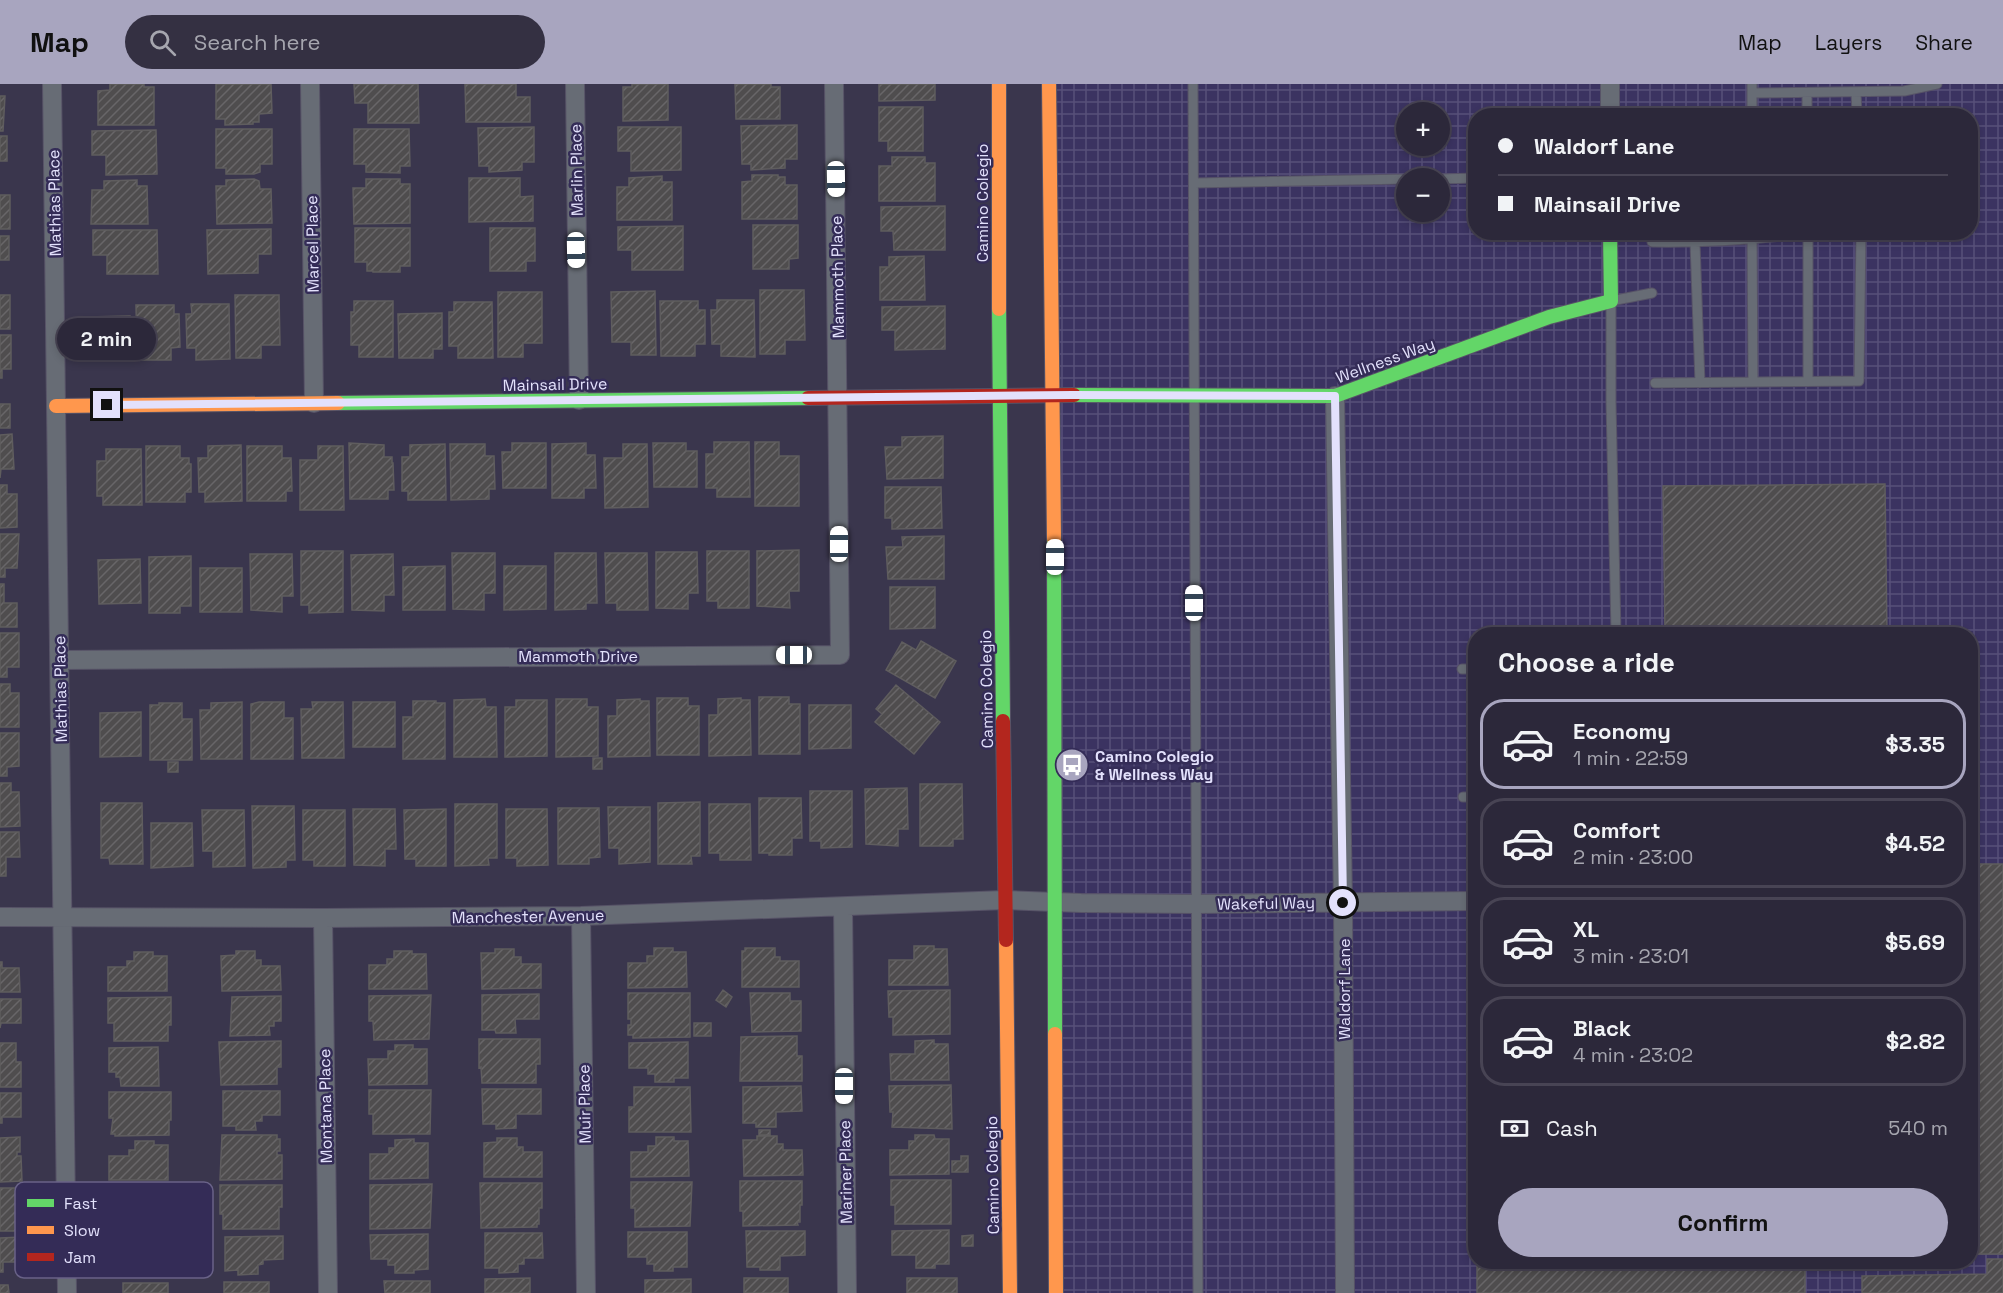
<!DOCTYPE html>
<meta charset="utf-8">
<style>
body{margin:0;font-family:"Space Grotesk",sans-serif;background:#343042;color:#f1f3f6;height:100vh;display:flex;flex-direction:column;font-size:22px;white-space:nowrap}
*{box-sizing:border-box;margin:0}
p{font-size:20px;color:#a6a6af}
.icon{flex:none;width:33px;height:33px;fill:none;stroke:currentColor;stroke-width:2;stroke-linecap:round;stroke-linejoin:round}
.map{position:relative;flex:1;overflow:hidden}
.drawer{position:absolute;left:1468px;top:543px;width:510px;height:642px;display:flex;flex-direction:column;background:#2c283a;border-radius:24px;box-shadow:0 3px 9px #0003,0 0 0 2px #484454}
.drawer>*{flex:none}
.banner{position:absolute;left:1468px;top:24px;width:510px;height:132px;border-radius:24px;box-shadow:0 3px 9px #0003,0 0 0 2px #484454;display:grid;align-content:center;height:132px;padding:0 30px;background:#2c283a}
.buttons{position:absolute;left:1396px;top:18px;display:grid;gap:12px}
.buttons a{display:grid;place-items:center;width:54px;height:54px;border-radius:50%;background:#2c283a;box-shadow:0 3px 9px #0003,0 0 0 2px #484454;font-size:30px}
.end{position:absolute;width:27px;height:27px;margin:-14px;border:8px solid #e3e1fc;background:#111;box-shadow:0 0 0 3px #111}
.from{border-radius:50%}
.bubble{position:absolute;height:42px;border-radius:21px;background:#2c283a;box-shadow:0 3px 9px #0003,0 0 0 2px #484454;font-size:20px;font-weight:800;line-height:42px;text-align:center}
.car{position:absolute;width:18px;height:36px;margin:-18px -9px;border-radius:8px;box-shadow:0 0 4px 2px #0007;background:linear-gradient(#fff 24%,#345 0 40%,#fff 0 76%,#345 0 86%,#fff 0)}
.banner b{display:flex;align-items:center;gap:21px;height:57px;font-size:22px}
.banner b+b{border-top:2px solid #484454}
.banner i{width:15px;height:15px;background:#f1f3f6}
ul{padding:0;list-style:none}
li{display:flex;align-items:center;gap:18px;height:90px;margin:0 12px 9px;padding:0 18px;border:3px solid #484454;border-radius:24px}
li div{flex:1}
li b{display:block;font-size:22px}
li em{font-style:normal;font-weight:800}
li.on{border-color:#a8a5bf}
li>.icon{width:54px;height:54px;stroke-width:1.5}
h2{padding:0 30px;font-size:27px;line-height:72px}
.pay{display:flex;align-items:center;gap:15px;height:66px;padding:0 30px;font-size:22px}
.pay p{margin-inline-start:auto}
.cta{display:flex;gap:12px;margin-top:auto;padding:12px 30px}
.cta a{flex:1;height:69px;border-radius:36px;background:#a8a5bf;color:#111;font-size:24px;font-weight:800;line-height:69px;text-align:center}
header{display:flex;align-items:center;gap:36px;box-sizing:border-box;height:84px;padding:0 30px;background:#a8a5bf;color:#111}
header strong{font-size:28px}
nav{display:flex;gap:33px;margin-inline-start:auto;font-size:21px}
.search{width:420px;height:54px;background:#343042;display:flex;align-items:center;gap:15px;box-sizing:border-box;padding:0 21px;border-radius:33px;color:#a6a6af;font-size:22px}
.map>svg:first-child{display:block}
</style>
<header>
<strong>Map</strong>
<div class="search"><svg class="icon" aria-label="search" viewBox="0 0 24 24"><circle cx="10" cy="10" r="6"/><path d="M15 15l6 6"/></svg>Search here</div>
<nav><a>Map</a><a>Layers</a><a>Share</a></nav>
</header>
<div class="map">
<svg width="2003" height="1209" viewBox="0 0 2003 1209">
<defs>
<pattern id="industrial-grid" width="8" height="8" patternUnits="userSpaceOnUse" patternTransform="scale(1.5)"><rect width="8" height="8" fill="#3b3361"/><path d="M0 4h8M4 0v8" fill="none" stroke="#575079"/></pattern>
<pattern id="building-hatch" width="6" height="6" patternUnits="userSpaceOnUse" patternTransform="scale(1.5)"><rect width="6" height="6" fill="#4f4d4e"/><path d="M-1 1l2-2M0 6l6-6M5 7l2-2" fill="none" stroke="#686668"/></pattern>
</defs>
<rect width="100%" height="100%" fill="#3a364d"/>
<!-- industrial -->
<path fill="url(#industrial-grid)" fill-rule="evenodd" d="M1049 0H2003V1209H1056ZM1407 28H1440V62H1407ZM1476 32H1971V148H1476ZM1407 94H1440V128H1407ZM1476 550H1971V1178H1476Z"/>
<!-- building -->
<path fill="url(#building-hatch)" stroke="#5f5d5e" stroke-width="1.5" d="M110 0H144V3H154V41H98V7L110 6Z
M216 0H271L272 29 259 30V38H253V40L225 41V35H216Z
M354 0H418L419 39H368V19H355Z
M465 0H516V13H530V38H466Z
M632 0H668V36L623 37V3H632Z
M735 0H771V3H780V35H736Z
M879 0H935V16L879 17Z
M0 12H5L3 47H0Z
M879 23H923V67H888V57H879Z
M797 41V75H785V84L751 86V80H742L741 42Z
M534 43V78H522V86L489 88V82H479L478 44Z
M618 43H681V86L631 87V67H618Z
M216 45H272V80H260V88L254 90H226V84H216Z
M354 45H409L410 82H400V89L366 88V80H354Z
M156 46 157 90 106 91V71H92V47Z
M0 52H7V77H0Z
M892 73H925V79H935V117H879V82H892Z
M752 91H778V93H785V101H797V135H742V98L752 97Z
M662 92V98H672V136H617V103H629V94Z
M469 94H520V113L533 112V137L469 138Z
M254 95 259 97 260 105H271L272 139 217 140 216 102H226V96Z
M366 95H400V100H410V139L354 140 353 104H366Z
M137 96V102H147L148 140H91L92 106H104V97Z
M0 111H10V145H0Z
M945 122V166H894L893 147H881V123Z
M753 141H798V174L789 175V185H753Z
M683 142V186H632V166H618V143Z
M355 144H410V182H400V188H373V187H367V178H355Z
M490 144H535V177H526V187H490Z
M271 145V170H258V189L208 190 207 146Z
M93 146H157L158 190H107V171H93Z
M0 152H9V176H0Z
M924 172 925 216H880V183H889V173Z
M760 206H804L805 256H785V270H760Z
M655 207 656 271H631V258H612L611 208Z
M498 208H542V259H523V273H498Z
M0 211H10V245H0Z
M235 211H279L280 261H261V274H236Z
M717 216H754L755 273 721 272V260H712L711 226H717Z
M354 217H393V273H359V261H351V228H354Z
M660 217H698V226H705V260H695V272H661Z
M454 218H492L493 274H458V262H449V228H454Z
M191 220H229L230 275 196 276V264H187L186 230H192Z
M136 221H174V230H179L180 263 171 264V276H137Z
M945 222V265L895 266V246H882V223Z
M442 229V265H433V274H399L398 230Z
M130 232 131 277H96V268H87L86 233Z
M0 251H11V285H2V294H0Z
M0 320H10V344H0Z
M12 350 14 385H1L0 394V351Z
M943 352V394L887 395 885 363H902V353Z
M714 358H749L750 413H717V404H706V370H714Z
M755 358H779V372H799V422H755Z
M349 359 384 361V373H392V379H393L394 406H388V415H350Z
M512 359H546V404H503L502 368H512Z
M586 359V371H595L596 404H584V414H552V360Z
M653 359H686V367H697V403H654Z
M445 360 446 416H408V407H402V373H410V361Z
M450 360H485V372H494L495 405H489V415L451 416Z
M623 360H647L648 423 605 424 604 374H623Z
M241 361 242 417 205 418V408H199L198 374H208V362Z
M146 362H180V374H189V380H191V408H185V418H146Z
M247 362H282V374H291L292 407H286V417H247Z
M318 362H343L344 426H300V376H318Z
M106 365H141L142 421H103V412H97V377H106Z
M1885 400 1887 550H1665L1663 402Z
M0 401H7V410H17V443L0 444Z
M885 403H941L942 444 892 445V434H885Z
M0 450H19L17 484H5V493H0Z
M944 452V495H888L886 463H903L902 453Z
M799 466V507H789L790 524 757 522V467Z
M301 467H343V528L309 529V521H301Z
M707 467H749V524H718V517H707Z
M656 468H697L698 509H688V525L656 524Z
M452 469H495V509H484V526L453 525Z
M555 469H596L597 519H586V525L555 526Z
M605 469H647L648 526H617V519H606Z
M250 470H292L293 512H282V528L251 526Z
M393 470 394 511H384V527L352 526 351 471Z
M191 472V522H180V529H149V473Z
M140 475 141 519 99 520 98 476Z
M445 482V526H403V483Z
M504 482H546V525L504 526Z
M200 484H242V528H200Z
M0 500H4V519H17V543H0Z
M890 503H935V544L890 545Z
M0 549H19V583H7V593H0Z
M921 557 956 577 935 614 886 586 902 558 916 566Z
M0 600H10V609H19V643H0Z
M896 601 940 638 914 670 875 638 882 630 876 625Z
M759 613H789V620H800V670H759Z
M657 614H688V622H699V671H657Z
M741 614V616H750L751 671 709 672V631H718V615Z
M485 615 486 623H496L497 673H454V616Z
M556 615H587V623H598V672L556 673Z
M640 615V617H649L650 672 608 673V632H617V616Z
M516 616H547V672L505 673V623H516Z
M413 617H436V619H445V675H403V633H413Z
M242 618V675H201L200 626H211V619Z
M259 618H284V634H293V675H251V620Z
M312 618H343L344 674H302L301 625H313Z
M353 618H395V663H353Z
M159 619H182V635H192V676H150V621H159Z
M809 621H851V664L809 665Z
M141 628V672L100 673V629Z
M0 649H19V682L7 683V692H0Z
M593 674H602V685H593Z
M168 678H178V688H168Z
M0 699H11V708H19L20 742 0 743Z
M920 700H962L963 755H953V762H920Z
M907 704 908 745H898V762L866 760 865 705Z
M810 707H852V763L821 764V757H810Z
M759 714H801L802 754H792V771H769V769H759Z
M700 718V772H691L692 780H658V719Z
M101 719H142L143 780H110L109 774H101Z
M455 720H497V774H488L489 781 455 782Z
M709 720H750L751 776H720V769H709Z
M252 722H294L295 776H286V783L253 784Z
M608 723H650V778L619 780V764H609Z
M558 724H599L600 773 589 774V780H558Z
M353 725H395L396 765H385V782L354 781Z
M446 725V782H416V775H405L404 726Z
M506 725H547L548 781 517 782V774H506Z
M202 726H244L245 782 213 783V767H203Z
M303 726H345V782H314V776H303Z
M151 739H192L193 782 151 784Z
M0 748H19L20 773H6V792H0Z
M1971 780H2003V1170H1971Z
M914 862H934V865H947L948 901H889V876H914Z
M654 864H673V868H686L687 903 628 904V879H647V872H654Z
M745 864H775V873H780V877H799V903H742V867H745Z
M495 865H514V873H521V880H541V904L482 905 481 869H495Z
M236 867H255V876H261V882H280L281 906 222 907 221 872 236 871Z
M394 867H412V870H426L427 905H369V881H387V875H394Z
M134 868H153V872H167V907H108V883H127V877H134Z
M0 878H2V884H19L20 908H0Z
M723 906 732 913 726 923 716 916Z
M950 906V950L893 951V933H889L888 907Z
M628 909H690V953L633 954V951H628V941H631V935H628Z
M750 909H790V917H801V947L752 948Z
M539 910V935H515L516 949H496L495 946H482V911Z
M431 911 429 955 374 956 373 937H369V912Z
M281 912V937H274V942H269L270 951 230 952 232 913Z
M171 913V941H168V957H114V939H108V914Z
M0 915H21V939H1L0 944Z
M694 939H711V952H694Z
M797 952V972H802V997H740L741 953Z
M479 955H540V980H536V999H482L481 983 479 984Z
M934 956V960H948L949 996H891L890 970H915V957Z
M281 957V983H277V1000L221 1001 219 958Z
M688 958V994H674V998H655V990H648V984H629V959Z
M0 959H16V978H21V1003H0Z
M395 961H413V965H427V1000L369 1001 368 975H388V967H395Z
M158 963 159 1002H121L120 993H116V988H109V964Z
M951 1001 952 1045 892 1043 893 1028H890L889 1002Z
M801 1002 802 1027 776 1028V1043H756V1039H743V1003Z
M634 1003H690L691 1048H629V1023H634Z
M482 1005H541V1030H516V1044L496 1045V1040H483Z
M369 1006H431L430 1050H373V1030H369Z
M223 1007H280V1031H262V1037H255L256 1046H236V1042H223Z
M109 1008H171V1036H169V1051L115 1052V1050H111L113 1034H109Z
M0 1009H21V1033H2V1039H0Z
M759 1046H770V1051H759Z
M222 1051H277V1055H280V1067H277V1071H282V1095L220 1096Z
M915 1051H934L935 1055H949V1090L890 1091V1066H909V1057H915Z
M757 1052H777V1060H783V1066H802L803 1091 744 1092 743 1056H757Z
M20 1053V1068H17V1072H21L22 1097 0 1098V1054Z
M656 1053H674V1057H688L689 1092 631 1093V1068H648V1062H656Z
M497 1054H517V1063H523V1068H542V1093H484V1059L497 1058Z
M414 1055V1059H428V1094L370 1095V1070H389V1064H395V1056Z
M135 1057H154V1061H168V1096H109V1072H129V1066H135Z
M961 1072H968V1088H952V1077H961Z
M891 1096H951V1140H895V1121H891Z
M740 1097H802V1121H800V1138H797L798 1141 743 1142V1127H740Z
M631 1098H692L690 1142 635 1143V1124H631Z
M480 1099H542V1124H539V1140H537V1143L481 1144Z
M432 1100 430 1144 370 1145V1101Z
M220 1101H282V1123H279V1145H223V1130H220Z
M0 1104H22V1128H18V1147H0Z
M949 1146V1180H935V1184H916V1171H892V1147Z
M746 1147H805V1171L780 1172V1186H760V1183H747Z
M628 1148H687V1183H673V1187H654V1180H647V1173H628Z
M485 1149H542L543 1174H524V1180H518V1188L499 1189V1184H485Z
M428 1150V1185L414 1186V1189H395V1181H388V1175H371L370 1151Z
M973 1151V1162H962V1152Z
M283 1152V1175L263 1176V1180L258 1181V1190L238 1191V1186L225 1187V1153Z
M21 1153V1178H3V1188H0V1154Z
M1987 1175H2003V1209H1862V1192L1987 1190Z
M1477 1178H1805V1209H1477Z
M530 1194V1209H485V1195Z
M744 1194H788V1209H744Z
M907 1194H957V1209H907Z
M691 1195V1209H645V1196Z
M384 1197H430V1209H385Z
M224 1198H269V1209H224Z
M123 1199H168V1209H123Z
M0 1201H8L9 1209H0Z"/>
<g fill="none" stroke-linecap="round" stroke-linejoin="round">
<!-- lane casing -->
<g stroke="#575367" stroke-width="11">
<path id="lane" d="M1193 0 1198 1209
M1752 0V32
M1856 8 1857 32
M1752 9 1904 7 1937 0
M1807 9V32
M1440 95 1476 94
M1194 99 1407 95
M1752 148 1753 298
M1808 148V297
M1652 158C1708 159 1762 155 1817 148
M1695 159 1700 299
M1655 299 1859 297 1861 148
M1616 550 1611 318V217L1652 209
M1462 585H1476
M1463 713H1476"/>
</g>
<!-- street casing -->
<g stroke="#575367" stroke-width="20">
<path id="street" d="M52 0 67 1209
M310 0 314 319
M575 0 579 316
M1610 0V32
M1335 312 1343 819 1345 1209
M60 576 840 571 834 0
M843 823 847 1209
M581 832 586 1209
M0 833 323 834 581 832 1005 816 1081 819 1195 820 1476 817
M323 834 328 1209"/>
</g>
<!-- fast casing -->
<g stroke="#575367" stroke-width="16">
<path id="fast" d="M999 225 1003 637
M1074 311 1335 312 1549 233 1611 217 1610 148
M338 319 808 314
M1054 455 1055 950"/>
</g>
<!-- slow casing -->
<g stroke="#575367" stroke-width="16">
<path id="slow" d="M999 0V225
M1049 0 1054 455
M56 322 338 319
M1006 856 1010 1209
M1055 950 1056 1209"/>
</g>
<!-- jam casing -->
<g stroke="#575367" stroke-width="16">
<path id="jam" d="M808 314 1074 311
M1003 637 1006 856"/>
</g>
<!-- lane -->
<use href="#lane" stroke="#676c75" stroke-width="9"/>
<!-- street -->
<use href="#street" stroke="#676c75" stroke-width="18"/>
<!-- fast -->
<use href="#fast" stroke="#63d668" stroke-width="14"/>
<!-- slow -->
<use href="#slow" stroke="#ff974d" stroke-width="14"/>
<!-- jam -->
<use href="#jam" stroke="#b3261e" stroke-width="14"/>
</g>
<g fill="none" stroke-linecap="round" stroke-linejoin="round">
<!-- route -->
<path stroke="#e3e1fc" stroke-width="8" d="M107 321 1073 311 1335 312 1343 819"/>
</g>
<!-- icons -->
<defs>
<g id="bus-disc" transform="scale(1.725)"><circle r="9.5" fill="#a8a5bf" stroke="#342c57"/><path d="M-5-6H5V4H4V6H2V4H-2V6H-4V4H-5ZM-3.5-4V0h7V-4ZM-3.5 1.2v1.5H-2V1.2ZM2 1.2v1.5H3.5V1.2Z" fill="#fff"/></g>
</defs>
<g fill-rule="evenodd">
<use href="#bus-disc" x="1072" y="681"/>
</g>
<g text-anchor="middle" stroke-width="5" stroke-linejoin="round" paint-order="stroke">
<!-- street labels -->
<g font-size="16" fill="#e3e1fc" stroke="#342c57">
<text transform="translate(576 86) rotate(-91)" y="6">Marlin Place</text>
<text transform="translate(54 119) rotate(-91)" y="6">Mathias Place</text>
<text transform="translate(982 119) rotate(-90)" y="6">Camino Colegio</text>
<text transform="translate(312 160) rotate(-91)" y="6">Marcel Place</text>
<text transform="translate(837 193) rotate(-91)" y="6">Mammoth Place</text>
<text transform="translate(1385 276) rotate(-20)" y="6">Wellness Way</text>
<text transform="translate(555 300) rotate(-1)" y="6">Mainsail Drive</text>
<text x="578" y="578">Mammoth Drive</text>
<text transform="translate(60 605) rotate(-91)" y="6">Mathias Place</text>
<text transform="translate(986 605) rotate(-91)" y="6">Camino Colegio</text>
<text transform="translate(1266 819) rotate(-1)" y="6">Wakeful Way</text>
<text transform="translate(528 832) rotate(-1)" y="6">Manchester Avenue</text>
<text transform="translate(1344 905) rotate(-90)" y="6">Waldorf Lane</text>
<text transform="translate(584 1020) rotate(-91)" y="6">Muir Place</text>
<text transform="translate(325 1022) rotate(-91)" y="6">Montana Place</text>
<text transform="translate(845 1088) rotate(-91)" y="6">Mariner Place</text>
<text transform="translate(992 1091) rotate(-91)" y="6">Camino Colegio</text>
</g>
<!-- poi labels -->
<g font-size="16" font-weight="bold" fill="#e3e1fc" stroke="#342c57" text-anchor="start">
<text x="1095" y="678">Camino Colegio<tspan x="1095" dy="18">&amp; Wellness Way</tspan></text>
</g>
</g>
<!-- legend -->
<rect x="15" y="1098" width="198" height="96" rx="9" fill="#342c57" stroke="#696288" stroke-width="1.5"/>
<rect x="27" y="1115" width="27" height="8" fill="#63d668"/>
<rect x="27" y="1142" width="27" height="8" fill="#ff974d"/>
<rect x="27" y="1169" width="27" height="8" fill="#b3261e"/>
<g font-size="16" fill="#e3e1fc">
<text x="64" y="1125">Fast</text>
<text x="64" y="1152">Slow</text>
<text x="64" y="1179">Jam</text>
</g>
</svg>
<div class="buttons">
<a>+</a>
<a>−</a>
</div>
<i class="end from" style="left:1343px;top:819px"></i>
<i class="end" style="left:107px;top:321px"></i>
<div class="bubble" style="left:57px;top:234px;width:99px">2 min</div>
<i class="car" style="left:836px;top:95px;rotate:179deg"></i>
<i class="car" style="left:576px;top:166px;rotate:179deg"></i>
<i class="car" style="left:839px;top:460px;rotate:0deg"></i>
<i class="car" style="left:1055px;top:473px;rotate:0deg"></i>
<i class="car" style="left:1194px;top:519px;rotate:0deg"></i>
<i class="car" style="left:794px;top:571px;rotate:270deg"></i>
<i class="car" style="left:844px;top:1002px;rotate:180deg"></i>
<div class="banner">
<b><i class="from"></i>Waldorf Lane</b>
<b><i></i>Mainsail Drive</b>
</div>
<section class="drawer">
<h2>Choose a ride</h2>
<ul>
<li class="on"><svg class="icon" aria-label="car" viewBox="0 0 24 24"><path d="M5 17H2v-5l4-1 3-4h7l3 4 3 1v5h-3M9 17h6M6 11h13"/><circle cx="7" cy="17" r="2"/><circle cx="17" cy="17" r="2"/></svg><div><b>Economy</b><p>1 min · 22:59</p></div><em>$3.35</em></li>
<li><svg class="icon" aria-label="car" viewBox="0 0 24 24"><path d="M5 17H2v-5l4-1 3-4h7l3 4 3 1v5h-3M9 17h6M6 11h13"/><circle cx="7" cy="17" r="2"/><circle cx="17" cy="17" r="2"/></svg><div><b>Comfort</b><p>2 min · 23:00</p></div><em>$4.52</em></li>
<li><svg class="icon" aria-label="car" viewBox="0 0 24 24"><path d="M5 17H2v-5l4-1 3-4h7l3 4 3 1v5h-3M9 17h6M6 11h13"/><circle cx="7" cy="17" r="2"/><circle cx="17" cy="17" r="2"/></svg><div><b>XL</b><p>3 min · 23:01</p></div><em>$5.69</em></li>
<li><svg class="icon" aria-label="car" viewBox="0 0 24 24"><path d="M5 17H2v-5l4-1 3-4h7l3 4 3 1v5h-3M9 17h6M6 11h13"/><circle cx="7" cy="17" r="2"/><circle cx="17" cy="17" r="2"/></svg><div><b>Black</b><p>4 min · 23:02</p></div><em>$2.82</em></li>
</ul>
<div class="pay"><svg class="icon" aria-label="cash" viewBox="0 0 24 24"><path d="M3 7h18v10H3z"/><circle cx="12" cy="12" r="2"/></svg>Cash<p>540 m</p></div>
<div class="cta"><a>Confirm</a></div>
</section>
</div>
